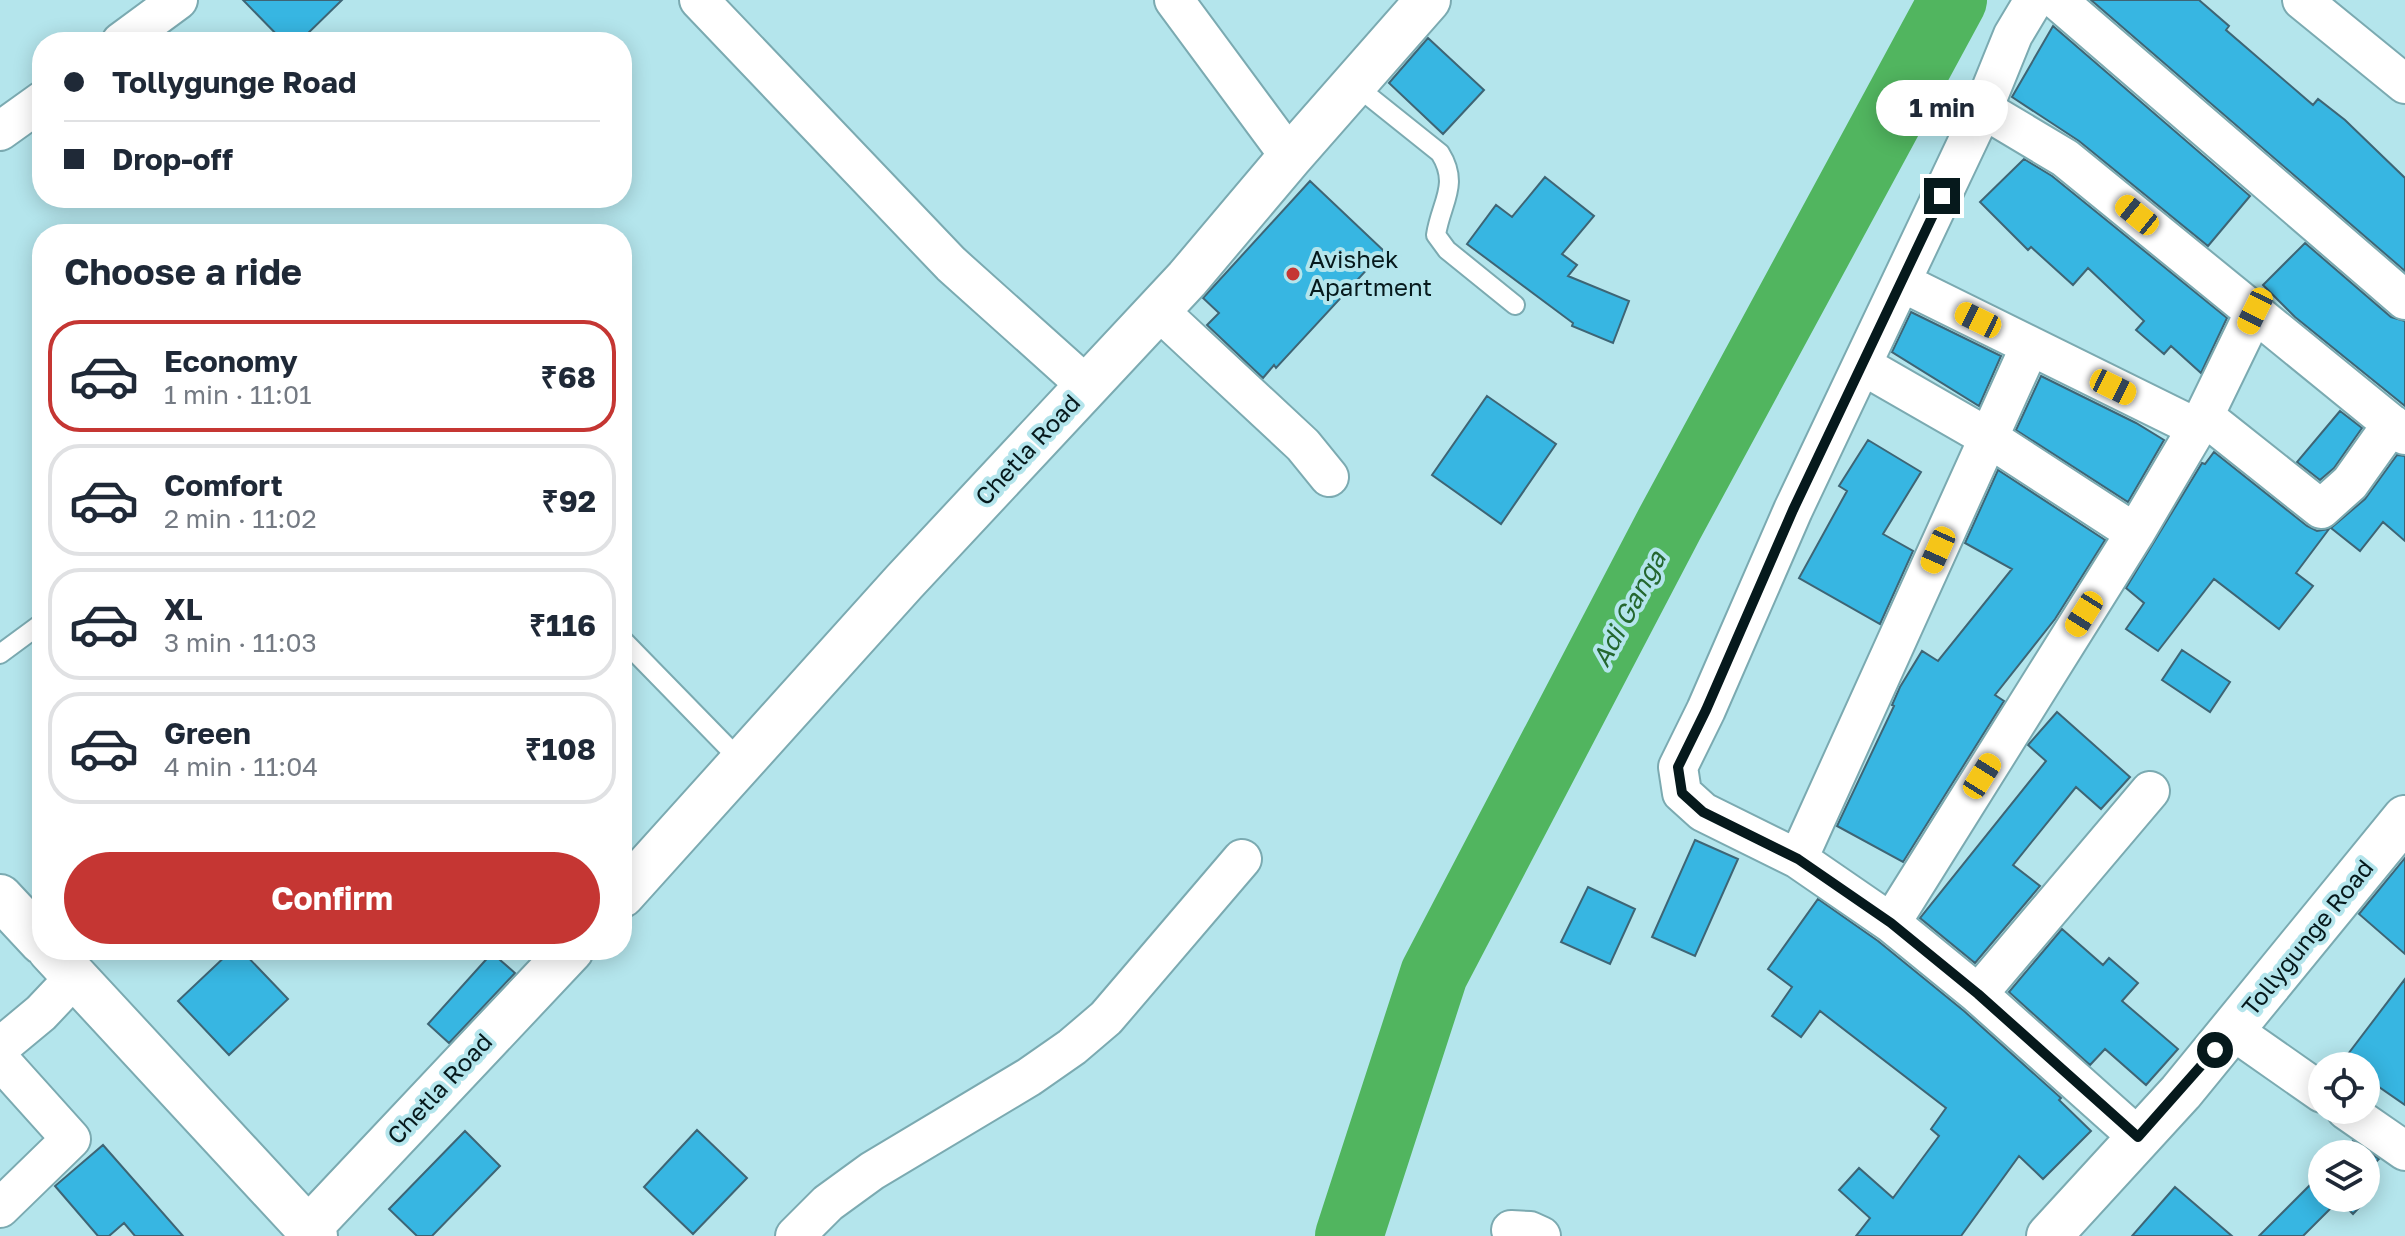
<!DOCTYPE html>
<meta charset="utf-8">
<style>
body{margin:0;font-family:"Golos Text",sans-serif;background:#f2f2f3;color:#1f2937;height:100vh;display:flex;flex-direction:column;font-size:30px;white-space:nowrap}
*{box-sizing:border-box;margin:0}
p{font-size:26px;color:#747a83}
.icon{flex:none;width:44px;height:44px;fill:none;stroke:currentColor;stroke-width:2;stroke-linecap:round;stroke-linejoin:round}
.map{position:relative;flex:1;overflow:hidden}
.side{position:absolute;left:32px;top:224px;width:600px;height:736px;display:flex;flex-direction:column;background:#fff;border-radius:32px;box-shadow:0 4px 20px #0003}
.side>*{flex:none}
.banner{position:absolute;left:32px;top:32px;width:600px;height:176px;border-radius:32px;box-shadow:0 4px 20px #0003;display:grid;align-content:center;height:176px;padding:0 32px;background:#fff}
.buttons{position:absolute;left:2308px;top:1052px;display:grid;gap:16px}
.buttons a{display:grid;place-items:center;width:72px;height:72px;border-radius:50%;background:#fff;box-shadow:0 4px 20px #0003;font-size:40px}
.end{position:absolute;width:36px;height:36px;margin:-18px;border:10px solid #06191c;background:#fff;box-shadow:0 0 0 4px #fff}
.from{border-radius:50%}
.bubble{position:absolute;height:56px;border-radius:28px;background:#fff;box-shadow:0 4px 20px #0003;font-size:26px;font-weight:700;line-height:56px;text-align:center}
.car{position:absolute;width:24px;height:48px;margin:-24px -12px;border-radius:10px;box-shadow:0 0 6px 2px #0007;background:linear-gradient(#f5c518 24%,#345 0 40%,#f5c518 0 76%,#345 0 86%,#f5c518 0)}
.banner b{display:flex;align-items:center;gap:28px;height:76px;font-size:30px}
.banner b+b{border-top:2px solid #e0e1e3}
.banner i{width:20px;height:20px;background:#1f2937}
ul{padding:0;list-style:none}
li{display:flex;align-items:center;gap:24px;height:112px;margin:0 16px 12px;padding:0 16px;border:4px solid #e0e1e3;border-radius:32px}
li div{flex:1}
li b{display:block;font-size:30px}
li em{font-style:normal;font-weight:700}
li.selected{border-color:#c53633}
li>.icon{width:72px;height:72px;stroke-width:1.5}
h2{padding:0 32px;font-size:36px;line-height:96px}
.cta{display:flex;gap:16px;margin-top:auto;padding:16px 32px}
.cta a{flex:1;height:92px;border-radius:48px;background:#c53633;color:#fff;font-size:32px;font-weight:700;line-height:92px;text-align:center}
.map>svg:first-child{display:block}
</style>
<div class="map">
<svg width="2405" height="1236" viewBox="0 0 2405 1236">
<rect width="100%" height="100%" fill="#b4e5ec"/>
<g fill="none" stroke-linecap="round" stroke-linejoin="round">
<!-- river -->
<path stroke="#51b55f" stroke-width="68" d="M1349 1236 1434 974 1670 523 1953 0"/>
</g>
<!-- building -->
<path fill="#37b6e2" stroke="#3e6575" stroke-width="2" d="M243 0H342L299 42H284Z
M2091 0H2199L2229 26 2226 30 2313 105 2318 99 2345 120 2405 178V271Z
M2053 26 2250 196 2208 246 2079 141 2012 97Z
M1428 38 1484 90 1443 134 1389 83Z
M2024 159 2052 176 2227 318 2201 373 2171 346 2164 354 2136 330 2144 321 2088 268 2073 285 2031 247 2028 250 1980 202Z
M1545 177 1594 216 1562 254 1577 265 1568 276 1629 301 1613 343 1572 326 1573 323 1467 244 1496 205 1512 217Z
M1310 181 1384 251 1276 368 1274 365 1263 378 1207 325 1219 313 1203 298Z
M2305 243 2391 317 2405 321V406L2295 317 2263 285Z
M1911 312 2001 356 1979 406 1892 352Z
M2041 376 2136 423 2164 440 2128 502 2016 430Z
M1487 396 1556 444 1501 524 1432 475Z
M2340 411 2362 428 2334 468 2320 480 2297 462Z
M1868 440 1921 472 1883 534 1913 551 1880 624 1799 578 1847 491 1839 486Z
M2214 452 2307 526 2317 531 2329 529 2296 573 2313 586 2279 629 2214 579 2158 651 2126 629 2144 603 2126 588 2202 463 2205 464Z
M2397 455 2405 456V541L2383 522 2360 551 2331 528 2365 499Z
M1998 470 2105 540 2055 619 1995 695 2004 701 1903 862 1837 826 1894 706 1892 705 1900 687 1922 651 1938 661 2012 569 1965 543Z
M2182 650 2230 682 2210 712 2162 680Z
M2057 712 2130 777 2101 809 2076 787 2013 865 2040 886 1975 963 1920 918 2046 761 2028 745Z
M1695 840 1738 859 1695 956 1652 937Z
M2405 858V954L2359 914Z
M1588 887 1635 909 1610 964 1561 942Z
M1818 899 1878 941 1964 1011 2061 1098 2059 1100 2091 1131 2043 1179 2019 1156 1961 1236H1856L1870 1218 1839 1190 1859 1168 1893 1198 1939 1136 1931 1129 1946 1108 1820 1011 1801 1037 1772 1016 1792 987 1768 969Z
M2062 929 2103 965 2109 958 2138 983 2122 1001 2178 1049 2146 1085 2105 1049 2090 1065 2009 992Z
M232 950H241L288 999 229 1055 178 1001Z
M492 953 515 973 449 1043 428 1024Z
M2405 979V1105L2366 1078V1066H2348L2342 1062Z
M697 1130 747 1178 693 1234 644 1187Z
M465 1131 500 1166 432 1236H417L389 1209Z
M2353 1141 2379 1159 2366 1172V1154H2340Z
M103 1145 183 1236H135L124 1223 109 1236H98L55 1186Z
M2322 1173V1198H2366V1184L2374 1192 2353 1214 2339 1200 2303 1236H2259Z
M2175 1187 2232 1236H2132Z"/>
<g fill="none" stroke-linecap="round" stroke-linejoin="round">
<!-- service casing -->
<g stroke="#7baab1" stroke-width="22">
<path id="service" d="M1355 85 1440 153C1460 185 1441 202 1436 235L1447 250 1515 305
M622 639 742 762
M0 654 42 623"/>
</g>
<!-- minor casing -->
<g stroke="#7baab1" stroke-width="42">
<path id="minor" d="M699 0 951 264 1087 386
M1174 0 1290 157
M2034 0 2013 35 1983 109 1793 510 1706 710 1678 767 1682 793 1703 812 1798 859 1891 923 1978 994 2138 1137
M2057 0 2405 300
M2302 0 2405 84
M121 42 178 0
M1983 109 2065 158 2405 435
M0 131 42 101
M1901 282 2197 428
M1158 310 1303 445 1329 477
M1862 365 1989 438 2135 533 2204 416 2255 311
M2204 416 2321 509 2350 483 2392 424
M1798 859 2030 346
M1891 923 2135 533
M1978 994 2150 791
M2232 1030 2322 1093
M0 1047 41 1013 75 977
M0 1060 71 1139 0 1208
M2346 1110 2405 1151
M1511 1230 1530 1231 1541 1236
M795 1236 828 1203 872 1171 1029 1077 1072 1047 1106 1018 1242 859"/>
</g>
<!-- tertiary casing -->
<g stroke="#7baab1" stroke-width="48">
<path id="tertiary" d="M2049 1236 2181 1092 2405 818"/>
</g>
<!-- secondary casing -->
<g stroke="#7baab1" stroke-width="48">
<path id="secondary" d="M622 895 904 582 1187 279 1290 157 1428 0
M0 897 42 942
M50 950 315 1236
M308 1229 571 950"/>
</g>
<!-- service -->
<use href="#service" stroke="#fff" stroke-width="18"/>
<!-- minor -->
<use href="#minor" stroke="#fff" stroke-width="38"/>
<!-- tertiary -->
<use href="#tertiary" stroke="#fff" stroke-width="44"/>
<!-- secondary -->
<use href="#secondary" stroke="#fff" stroke-width="44"/>
</g>
<g fill="none" stroke-linecap="round" stroke-linejoin="round">
<!-- route -->
<path stroke="#06191c" stroke-width="10" d="M1942 196 1793 510 1706 710 1678 767 1682 793 1703 812 1798 859 1891 923 1978 994 2138 1137 2215 1050"/>
</g>
<!-- markers -->
<circle fill="#c53633" stroke="#b4e5ec" stroke-width="3" cx="1293" cy="274" r="8"/>
<g text-anchor="middle" stroke-width="8" stroke-linejoin="round" paint-order="stroke">
<!-- poi labels -->
<g font-size="24" fill="#06191c" stroke="#b4e5ec" text-anchor="start">
<text x="1309" y="268">Avishek<tspan x="1309" dy="28">Apartment</tspan></text>
</g>
<!-- street labels -->
<g font-size="24" fill="#06191c" stroke="#b4e5ec">
<text transform="translate(1028 450) rotate(-47)" y="8">Chetla Road</text>
<text transform="translate(2308 938) rotate(-51)" y="8">Tollygunge Road</text>
<text transform="translate(440 1089) rotate(-47)" y="8">Chetla Road</text>
</g>
<!-- water labels -->
<g font-size="26" font-style="italic" fill="#24672f" stroke="#b4e5ec">
<text transform="translate(1629 609) rotate(-62)" y="9">Adi Ganga</text>
</g>
</g>
</svg>
<div class="buttons">
<a><svg class="icon" aria-label="locate" viewBox="0 0 24 24"><circle cx="12" cy="12" r="6"/><path d="M12 2v4M12 18v4M2 12h4M18 12h4"/></svg></a>
<a><svg class="icon" aria-label="layers" viewBox="0 0 24 24"><path d="M12 4l9 5-9 5-9-5zM3 14l9 5 9-5"/></svg></a>
</div>
<i class="end from" style="left:2215px;top:1050px"></i>
<i class="end" style="left:1942px;top:196px"></i>
<div class="bubble" style="left:1876px;top:80px;width:132px">1 min</div>
<i class="car" style="left:2137px;top:215px;rotate:309deg"></i>
<i class="car" style="left:2255px;top:311px;rotate:206deg"></i>
<i class="car" style="left:1978px;top:320px;rotate:296deg"></i>
<i class="car" style="left:2113px;top:387px;rotate:116deg"></i>
<i class="car" style="left:1938px;top:550px;rotate:204deg"></i>
<i class="car" style="left:2084px;top:614px;rotate:212deg"></i>
<i class="car" style="left:1982px;top:776px;rotate:32deg"></i>
<div class="banner">
<b><i class="from"></i>Tollygunge Road</b>
<b><i></i>Drop-off</b>
</div>
<section class="side">
<h2>Choose a ride</h2>
<ul>
<li class="selected"><svg class="icon" aria-label="car" viewBox="0 0 24 24"><path d="M5 17H2v-5l4-1 3-4h7l3 4 3 1v5h-3M9 17h6M6 11h13"/><circle cx="7" cy="17" r="2"/><circle cx="17" cy="17" r="2"/></svg><div><b>Economy</b><p>1 min · 11:01</p></div><em>₹68</em></li>
<li><svg class="icon" aria-label="car" viewBox="0 0 24 24"><path d="M5 17H2v-5l4-1 3-4h7l3 4 3 1v5h-3M9 17h6M6 11h13"/><circle cx="7" cy="17" r="2"/><circle cx="17" cy="17" r="2"/></svg><div><b>Comfort</b><p>2 min · 11:02</p></div><em>₹92</em></li>
<li><svg class="icon" aria-label="car" viewBox="0 0 24 24"><path d="M5 17H2v-5l4-1 3-4h7l3 4 3 1v5h-3M9 17h6M6 11h13"/><circle cx="7" cy="17" r="2"/><circle cx="17" cy="17" r="2"/></svg><div><b>XL</b><p>3 min · 11:03</p></div><em>₹116</em></li>
<li><svg class="icon" aria-label="car" viewBox="0 0 24 24"><path d="M5 17H2v-5l4-1 3-4h7l3 4 3 1v5h-3M9 17h6M6 11h13"/><circle cx="7" cy="17" r="2"/><circle cx="17" cy="17" r="2"/></svg><div><b>Green</b><p>4 min · 11:04</p></div><em>₹108</em></li>
</ul>
<div class="cta"><a>Confirm</a></div>
</section>
</div>
